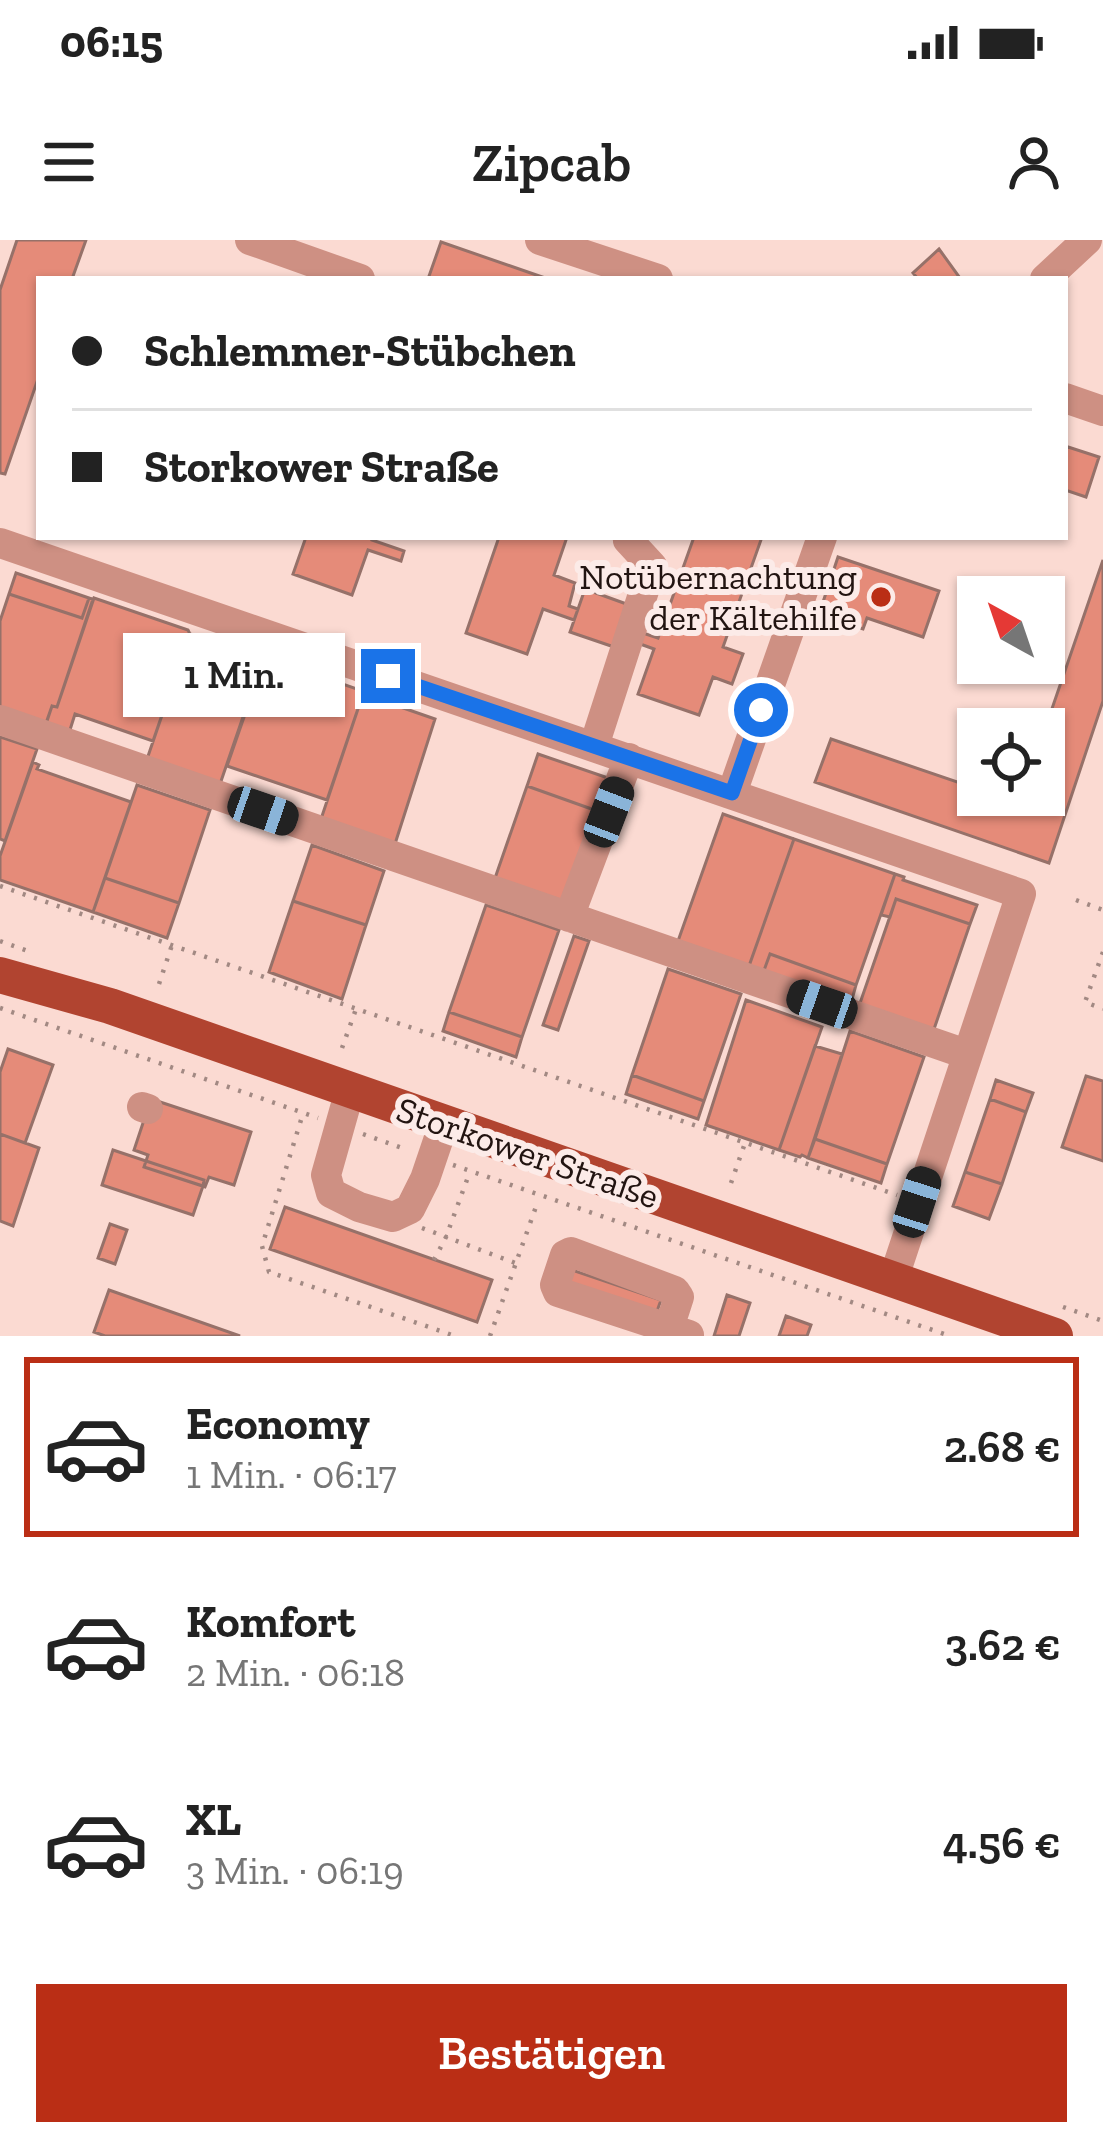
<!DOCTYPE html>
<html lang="de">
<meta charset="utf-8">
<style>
body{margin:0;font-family:"Zilla Slab",serif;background:#f2f2f2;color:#222;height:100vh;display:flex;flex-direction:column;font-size:45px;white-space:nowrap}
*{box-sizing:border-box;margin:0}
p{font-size:39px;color:#767676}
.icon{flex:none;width:66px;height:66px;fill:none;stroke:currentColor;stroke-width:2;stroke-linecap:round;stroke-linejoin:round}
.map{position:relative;height:1096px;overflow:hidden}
.sheet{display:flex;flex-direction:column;background:#fff;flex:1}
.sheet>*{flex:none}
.guide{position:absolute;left:36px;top:36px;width:1032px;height:264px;border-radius:0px;box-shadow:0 3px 9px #0004;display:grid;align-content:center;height:264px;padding:0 36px;background:#fff}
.needle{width:78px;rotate:320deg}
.fabs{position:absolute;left:957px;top:336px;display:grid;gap:24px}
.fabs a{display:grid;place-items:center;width:108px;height:108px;border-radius:0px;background:#fff;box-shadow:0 3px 9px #0004;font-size:60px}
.end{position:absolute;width:54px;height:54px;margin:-27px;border:15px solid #1a73e8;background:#fff;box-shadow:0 0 0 6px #fff}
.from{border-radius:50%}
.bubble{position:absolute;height:84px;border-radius:0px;background:#fff;box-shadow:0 3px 9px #0004;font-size:39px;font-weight:600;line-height:84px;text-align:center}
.car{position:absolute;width:36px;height:72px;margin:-36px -18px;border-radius:15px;box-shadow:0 0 9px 3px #0007;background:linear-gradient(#222 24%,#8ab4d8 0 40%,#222 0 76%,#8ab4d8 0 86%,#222 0)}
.guide b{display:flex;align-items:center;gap:42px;height:114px;font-size:45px}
.guide b+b{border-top:3px solid #e0e0e0}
.guide i{width:30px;height:30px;background:#222}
ul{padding:21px 0 0;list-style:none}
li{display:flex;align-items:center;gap:36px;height:180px;margin:0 24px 18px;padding:0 12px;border:6px solid transparent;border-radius:0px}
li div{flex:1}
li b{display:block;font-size:45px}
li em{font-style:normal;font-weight:600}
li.active{border-color:#ba2e15}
li>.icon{width:108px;height:108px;stroke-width:1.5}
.action{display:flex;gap:24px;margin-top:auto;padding:24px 36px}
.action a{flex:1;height:138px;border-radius:0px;background:#ba2e15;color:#fff;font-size:48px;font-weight:600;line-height:138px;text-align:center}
.status{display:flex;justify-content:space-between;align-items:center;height:84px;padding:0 60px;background:#fff;direction:ltr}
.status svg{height:33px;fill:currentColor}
header{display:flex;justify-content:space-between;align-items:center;height:156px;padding:0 36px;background:#fff;font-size:54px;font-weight:600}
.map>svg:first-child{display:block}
</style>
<div class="status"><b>06:15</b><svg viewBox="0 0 49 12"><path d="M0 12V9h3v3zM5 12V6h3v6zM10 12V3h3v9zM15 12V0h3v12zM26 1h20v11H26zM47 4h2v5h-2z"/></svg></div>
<header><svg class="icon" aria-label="menu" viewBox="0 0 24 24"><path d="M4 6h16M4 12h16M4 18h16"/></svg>Zipcab<svg class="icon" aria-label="person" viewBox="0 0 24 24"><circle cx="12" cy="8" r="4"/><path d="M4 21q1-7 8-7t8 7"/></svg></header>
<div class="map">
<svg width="1103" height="1096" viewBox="0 0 1103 1096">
<rect width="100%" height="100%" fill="#fbdad2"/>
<!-- building -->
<path fill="#e58b79" stroke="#967169" stroke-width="3" d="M17 0H86L72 39H39V136L5 234 0 233V50Z
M441 2 548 39H428Z
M939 9 960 38 918 39 913 33Z
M1065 206 1099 217 1086 257 1065 250Z
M306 297H373L372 300 404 311 401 321 368 310 352 355 293 334Z
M499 297H567L554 335 575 343 569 366 578 369 574 380 543 369 527 414 466 393Z
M694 297H762L723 407 743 414 732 444 713 437 699 475 638 454 654 409 621 397 625 387 658 398Z
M838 317 939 351 923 397 867 378 863 389 852 386 856 373 823 362Z
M1103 320V461L1049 623 815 542 831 499 978 549V555H995L1024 565 1027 555H1044V492Z
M16 333 89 358 82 378 9 354Z
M585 349 632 366 617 408 570 392Z
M9 354 82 378 89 358 93 359 57 467 52 466 45 486 0 470V381Z
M94 358 188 390 190 394 153 501 75 474 69 493 46 484 52 466 57 467Z
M190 394 263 419 256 439 183 414Z
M183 414 256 439 219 547 146 522Z
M265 417 360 450 359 452 363 454 327 560 227 526Z
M363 454 435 479 394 607 320 582Z
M0 497 37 509 5 601 0 599Z
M538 514 611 539 600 572 527 546Z
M33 522 39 525 37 529 131 562 93 672 0 640V616Z
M137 545 210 570 179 663 105 638Z
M527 546 600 572 569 666 494 641Z
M723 574 794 599 749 726 678 701Z
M794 599 895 634 856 745 770 714 763 733 749 726Z
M312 605 384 631 366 685 293 661Z
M895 634 904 637 903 640 977 665 970 684 896 659 890 677 881 675Z
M105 638 179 663 167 698 93 672Z
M896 659 970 684 933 792 859 766Z
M293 661 366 685 342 759 269 732Z
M486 665 559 690 522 797 449 772Z
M574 696 589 701 558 790 543 785Z
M770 714 856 745 851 763 763 733Z
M668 729 741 754 704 861 632 835Z
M746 760 822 787 779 910 706 885Z
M449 772 522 797 516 817 443 791Z
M850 791 924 817 887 924 815 899Z
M815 806 842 814 808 918 802 915 800 917 779 910Z
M8 809 53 825 25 903 0 894V832Z
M632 835 704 861 698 879 626 854Z
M1086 836 1103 841V921L1062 907Z
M996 840 1033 853 1026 872 990 859Z
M151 859 251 892 234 945 209 937 205 947 144 927 148 915 134 910Z
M990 859 1026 872 1002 944 965 932Z
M0 894 39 908 13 986 0 981Z
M815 899 887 924 881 943 808 918Z
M113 910 146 921 144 927 203 946 193 975 102 945Z
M146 921 204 940 203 946 144 927Z
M965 932 1002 944 989 979 953 966Z
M285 967 492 1040 477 1082 270 1009Z
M110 984 127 990 115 1024 98 1018Z
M566 1028 661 1060 656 1074 562 1042Z
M109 1050 240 1096H105L94 1092Z
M727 1055 750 1063 739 1096H714Z
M786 1076 811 1085 807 1096H779Z"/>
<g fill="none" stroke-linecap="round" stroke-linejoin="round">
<!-- path -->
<path stroke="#a28983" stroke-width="4.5" stroke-dasharray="3 9" stroke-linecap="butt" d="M0 646 897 955
M1076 660 1103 670
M0 701 31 712
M1103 712 1085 762 1103 769
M159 744 172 705
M0 768 318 878
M342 808 356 769
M301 880 262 1006 269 1032 455 1096
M363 894 408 910
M453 925 950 1096
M731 943 745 903
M422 988 518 1024
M434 1020 446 997 468 937
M1063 1067 1103 1081
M490 1096 538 961"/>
<!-- minor -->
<path stroke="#ce9083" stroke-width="30" d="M250 0 360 39
M540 0 658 39
M1045 39 1087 0
M1065 158 1103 171
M0 303 1021 654 893 1040
M0 480 966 814
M594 506 652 326 628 300 629 297
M732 553 822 297
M569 677 629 518
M350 850 326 935 331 953 359 967 393 977 410 969 425 939 444 883
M142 867 148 869
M669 1088 679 1057 675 1051 571 1012 565 1015 555 1045 558 1052 689 1095"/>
<!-- major -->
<path stroke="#b14430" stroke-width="36" d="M0 735 110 766 1055 1096"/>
</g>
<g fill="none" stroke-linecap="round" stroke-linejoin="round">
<!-- route -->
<path stroke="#1a73e8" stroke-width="15" d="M388 436 732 553 761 470"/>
</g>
<!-- markers -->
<circle fill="#ba2e15" stroke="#fcebe8" stroke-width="4.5" cx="881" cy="357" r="12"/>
<g text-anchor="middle" stroke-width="12" stroke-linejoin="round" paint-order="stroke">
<!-- poi labels -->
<g font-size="36" fill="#221411" stroke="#fcebe8" text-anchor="end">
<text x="857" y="349">Notübernachtung<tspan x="857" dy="41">der Kältehilfe</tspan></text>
</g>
<!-- street labels -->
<g font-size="36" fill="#221411" stroke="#fcebe8">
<text transform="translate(528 912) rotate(19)" y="13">Storkower Straße</text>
</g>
</g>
</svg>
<div class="fabs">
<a><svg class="needle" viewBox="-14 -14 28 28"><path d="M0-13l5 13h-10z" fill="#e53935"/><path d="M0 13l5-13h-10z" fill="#767676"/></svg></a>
<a><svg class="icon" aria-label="locate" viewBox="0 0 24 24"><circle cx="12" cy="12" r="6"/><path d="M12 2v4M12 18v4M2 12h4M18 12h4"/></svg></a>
</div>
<i class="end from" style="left:761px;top:470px"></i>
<i class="end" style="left:388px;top:436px"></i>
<div class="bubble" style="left:123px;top:393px;width:222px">1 Min.</div>
<i class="car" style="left:263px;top:571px;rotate:109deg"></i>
<i class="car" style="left:609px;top:572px;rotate:21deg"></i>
<i class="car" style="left:822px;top:764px;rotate:289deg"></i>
<i class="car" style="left:917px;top:962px;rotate:18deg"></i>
<div class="guide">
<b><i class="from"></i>Schlemmer-Stübchen</b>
<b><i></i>Storkower Straße</b>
</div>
</div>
<section class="sheet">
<ul>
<li class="active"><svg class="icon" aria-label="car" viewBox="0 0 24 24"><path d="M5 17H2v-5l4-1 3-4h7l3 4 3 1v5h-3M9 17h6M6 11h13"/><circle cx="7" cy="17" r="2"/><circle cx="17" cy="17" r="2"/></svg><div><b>Economy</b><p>1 Min. · 06:17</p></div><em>2.68 €</em></li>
<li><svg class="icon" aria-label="car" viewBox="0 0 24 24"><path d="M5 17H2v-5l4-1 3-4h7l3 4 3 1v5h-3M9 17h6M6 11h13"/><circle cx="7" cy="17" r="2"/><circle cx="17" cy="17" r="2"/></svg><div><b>Komfort</b><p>2 Min. · 06:18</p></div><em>3.62 €</em></li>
<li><svg class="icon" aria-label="car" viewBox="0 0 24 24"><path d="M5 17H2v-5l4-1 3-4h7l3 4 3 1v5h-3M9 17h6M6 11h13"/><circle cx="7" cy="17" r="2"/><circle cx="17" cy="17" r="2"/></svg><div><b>XL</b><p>3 Min. · 06:19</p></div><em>4.56 €</em></li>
</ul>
<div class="action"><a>Bestätigen</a></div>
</section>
